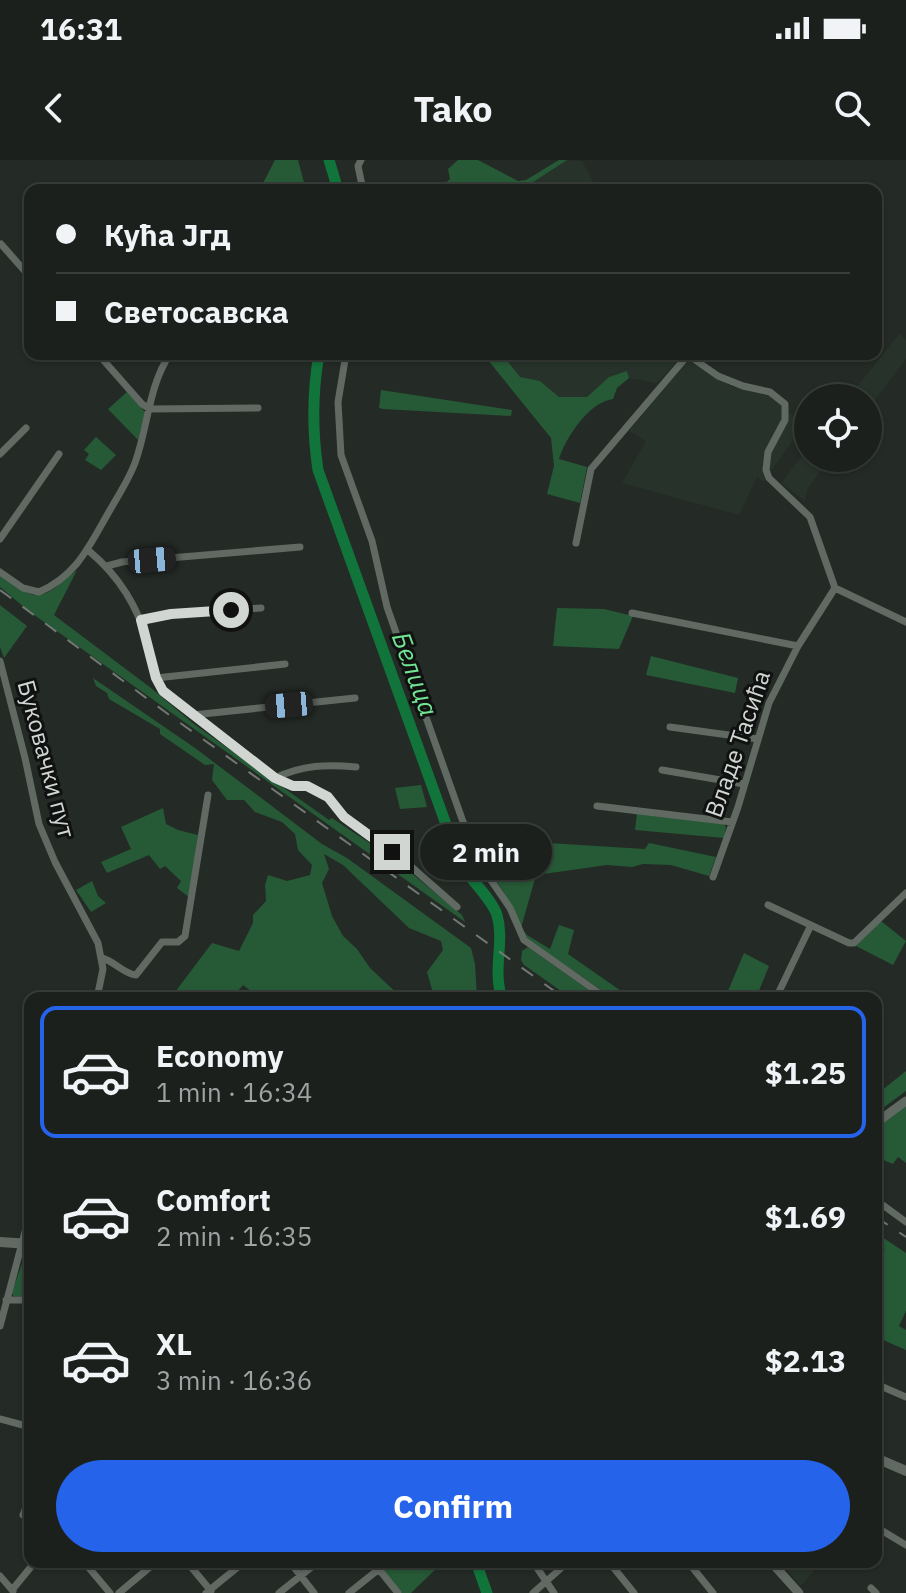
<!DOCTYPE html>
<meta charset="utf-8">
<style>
body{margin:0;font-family:"IBM Plex Sans",sans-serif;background:#242825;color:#f1f3f6;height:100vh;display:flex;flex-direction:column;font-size:30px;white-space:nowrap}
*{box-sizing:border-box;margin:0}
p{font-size:26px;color:#a0a3a3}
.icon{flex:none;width:44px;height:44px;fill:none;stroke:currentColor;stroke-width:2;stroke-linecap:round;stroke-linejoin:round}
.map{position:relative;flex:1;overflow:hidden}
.sheet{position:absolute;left:24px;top:832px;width:858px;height:576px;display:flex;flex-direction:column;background:#1b201c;border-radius:16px;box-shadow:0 2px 6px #0004,0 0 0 2px #393e3b}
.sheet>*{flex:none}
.top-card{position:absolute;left:24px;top:24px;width:858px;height:176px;border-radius:16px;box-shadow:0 2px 6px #0004,0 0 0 2px #393e3b;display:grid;align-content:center;height:176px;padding:0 32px;background:#1b201c}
.tools{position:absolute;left:794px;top:224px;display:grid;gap:16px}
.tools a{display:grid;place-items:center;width:88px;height:88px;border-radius:50%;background:#1b201c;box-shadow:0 2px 6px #0004,0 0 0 2px #393e3b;font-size:40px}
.end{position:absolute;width:36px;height:36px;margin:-18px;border:10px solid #d2d6d3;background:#111;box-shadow:0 0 0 4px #111}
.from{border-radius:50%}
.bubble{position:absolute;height:56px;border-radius:28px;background:#1b201c;box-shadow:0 2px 6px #0004,0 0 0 2px #393e3b;font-size:26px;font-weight:700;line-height:56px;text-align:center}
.car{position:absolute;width:24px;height:48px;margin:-24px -12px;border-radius:10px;box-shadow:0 0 6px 2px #0007;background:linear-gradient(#222 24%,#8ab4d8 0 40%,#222 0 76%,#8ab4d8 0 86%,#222 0)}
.top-card b{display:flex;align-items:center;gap:28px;height:76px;font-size:30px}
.top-card b+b{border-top:2px solid #393e3b}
.top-card i{width:20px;height:20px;background:#f1f3f6}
ul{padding:14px 0 0;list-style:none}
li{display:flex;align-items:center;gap:24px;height:132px;margin:0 16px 12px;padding:0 16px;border:4px solid transparent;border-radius:16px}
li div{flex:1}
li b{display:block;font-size:30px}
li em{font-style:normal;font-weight:700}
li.selected{border-color:#2563eb}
li>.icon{width:72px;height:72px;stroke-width:1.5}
.button{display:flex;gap:16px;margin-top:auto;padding:16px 32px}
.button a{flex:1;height:92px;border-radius:48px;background:#2563eb;color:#fff;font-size:32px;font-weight:700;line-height:92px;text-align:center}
.status{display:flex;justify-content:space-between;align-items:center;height:56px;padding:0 40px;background:#1b201c;direction:ltr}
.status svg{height:22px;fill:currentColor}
header{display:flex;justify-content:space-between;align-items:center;height:104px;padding:0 32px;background:#1b201c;font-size:36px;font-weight:700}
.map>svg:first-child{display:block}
</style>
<div class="status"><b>16:31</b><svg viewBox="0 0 49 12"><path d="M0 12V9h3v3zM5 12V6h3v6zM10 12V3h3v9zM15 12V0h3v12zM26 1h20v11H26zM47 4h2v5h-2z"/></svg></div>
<header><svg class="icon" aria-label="back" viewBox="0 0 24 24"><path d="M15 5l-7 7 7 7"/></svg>Tako<svg class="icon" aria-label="search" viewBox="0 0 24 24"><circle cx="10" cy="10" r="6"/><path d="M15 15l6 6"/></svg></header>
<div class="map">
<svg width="906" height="1433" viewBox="0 0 906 1433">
<rect width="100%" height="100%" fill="#242a25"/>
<!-- built -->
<path fill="#27332a" d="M567 0 582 1 598 30H521Z
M900 173 906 180V199L868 249V238H848Z
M502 194H684L657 223 629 218 627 212 609 217 587 237H559L540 221 520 217Z
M687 200 730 226 770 236 804 265 763 322 757 317 739 355 622 323 646 281 629 271Z
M808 288V298H831L807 329 805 341 781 323Z
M780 1402H821L801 1426Z"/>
<!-- green -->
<path fill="#265a36" d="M275 0H298L306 30H267L261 27Z
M458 0H478L518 21 526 20 559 0H567L521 30H438L450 19 448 9Z
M483 194H502L520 217 540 221 559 237H587L609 217 627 211 629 218 617 228 613 239C589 242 566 277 559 299L587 307 580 343 547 334 554 306 551 278Z
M381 230 512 250 511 256 383 249 379 248Z
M127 232 145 252 138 280 108 249Z
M96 277 116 295 101 310 85 300 89 294 84 290Z
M77 410 54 455 151 528 194 564 329 660 332 658 398 702 462 755 465 762 30 452 0 427V415C40 445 40 440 77 410Z
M0 445 27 466 4 498 0 487Z
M557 448 604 449 633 456 619 489 553 486Z
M651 496 738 518 735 533 646 515Z
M93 518 195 588 322 684 347 698 471 788 475 804 477 838H428L433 833 427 812 443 790 441 781 409 768 343 705 324 694 329 709 322 723 332 756 343 776 357 789 370 808 402 838H260L243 825 232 838 172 836 212 783 239 791 253 763V755L266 741 265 725 268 715 287 721 310 715 312 705 298 690 295 674 282 662 255 652 244 640H227L212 620 214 604 205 605 160 574V569L109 539 107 533 96 526Z
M421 625 427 647 400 649 395 628Z
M163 648 166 664 178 670 198 675 189 737 177 728 181 721 165 706 160 709 149 695 107 713 101 702 131 689 121 667Z
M637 653 724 664 726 667 724 678 635 670Z
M498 680 645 689 649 683 716 697 709 716 671 705 643 704 632 707 607 705 536 715 521 768 527 775 550 789 559 765 574 770 568 794 624 833 622 838H613L528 780C514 758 509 735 492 716H519L521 692 497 689Z
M92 721 98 736 106 743 91 752 76 730Z
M881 761 906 781 893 805 856 786Z
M528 787 600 838H571L524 805 521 800 522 791Z
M744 793 769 806 756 838H725Z
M906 911V931L876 953V935Z
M906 946V1003L898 997 893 1004 876 997V968Z
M876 1073 906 1093V1151L899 1166 906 1170V1190L876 1177V1168L884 1151 876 1147V1098L885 1089 876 1083Z
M30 1092V1137L13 1136 12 1132 24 1098Z
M376 1402H443L411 1433H402Z"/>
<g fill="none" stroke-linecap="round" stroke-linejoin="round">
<!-- river -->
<path stroke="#11743b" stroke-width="11" d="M329 0 338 30
M319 194C312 234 312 270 318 310L460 703C469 718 492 739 497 755 505 782 492 810 502 838
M476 1402 487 1433"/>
<!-- minor -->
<path stroke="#616963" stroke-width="7" d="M361 0 358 6 363 30
M1 84 30 117
M98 194 142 244 150 249 258 248
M346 194 338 242 341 295 372 381 387 447 462 659 482 707 510 748 524 780 606 838
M0 294 26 268
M0 379 59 294
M576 383 591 309 688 195 718 216 743 226 770 232 785 244V260L768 292 766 310 769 318 810 357 835 428 906 462
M89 391C119 416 138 446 148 484 152 499 154 518 163 531L275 618 293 626H307L328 637 344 657 407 703 457 747
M107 406 122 402 300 387
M0 412 23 428 39 432C78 415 90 384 110 350 119 334 130 318 136 300 148 265 149 225 170 194
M632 453 798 486
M141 460 171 454 261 448
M0 501 25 598 39 664 55 702 98 783 103 809 97 838
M156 518 285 504
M193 555 355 538
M670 567 758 579
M662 610 744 624
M275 618C303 605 326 604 356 607
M597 646 732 662
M713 717 738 647 769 543 798 486 835 428
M768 745 849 783H854L906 733
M102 798C114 801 124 814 136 815L162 782H178L185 776 208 635
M776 838 811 765
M876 1040 906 1062
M6 1140H30
M0 1166 30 1053
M876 1224 906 1237
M0 1259 30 1267
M23 1355 30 1337
M876 1367 906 1385
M84 1402 110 1433
M187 1402 211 1431
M290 1402 314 1433
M373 1402 398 1433
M533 1402 554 1433
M609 1402 634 1433
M688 1402 713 1433
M0 1416 13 1431
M871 1428 876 1433
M12 1430 35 1402
M119 1433 156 1402
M206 1433 244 1402
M279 1433 318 1402
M349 1433 379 1409
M533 1433 568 1402"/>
<!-- tertiary -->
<path stroke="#616963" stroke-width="9" d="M876 963 906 941
M771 1402 799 1433"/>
<!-- secondary -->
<path stroke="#616963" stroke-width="10" d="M0 1082 30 1084
M876 1298 906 1311"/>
<!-- rail -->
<path stroke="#737874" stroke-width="2" stroke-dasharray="14 14" stroke-linecap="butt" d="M0 430 172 557 564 838
M876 1057 906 1077"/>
</g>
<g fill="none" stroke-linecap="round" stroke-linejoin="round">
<!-- route -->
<path stroke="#d2d6d3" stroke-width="10" d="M231 450 171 454 141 460 156 518 163 531 275 618 293 626H307L328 637 344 657 392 692"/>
</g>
<g text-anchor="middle" stroke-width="6" stroke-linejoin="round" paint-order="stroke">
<!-- street labels -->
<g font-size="24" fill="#d2d6d3" stroke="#0f1210">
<text transform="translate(738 584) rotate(-71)" y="8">Владе Тасића</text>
<text transform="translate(46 599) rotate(75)" y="8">Буковачки пут</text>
</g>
<!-- water labels -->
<g font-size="26" font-style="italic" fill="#72e594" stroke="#0f1210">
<text transform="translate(415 514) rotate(70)" y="9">Белица</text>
</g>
</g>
</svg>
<div class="tools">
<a><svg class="icon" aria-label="locate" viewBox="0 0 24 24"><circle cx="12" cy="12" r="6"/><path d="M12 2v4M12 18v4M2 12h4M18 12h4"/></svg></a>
</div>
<i class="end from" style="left:231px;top:450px"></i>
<i class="end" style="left:392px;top:692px"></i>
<div class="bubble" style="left:420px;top:664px;width:132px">2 min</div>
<i class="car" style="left:152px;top:400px;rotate:85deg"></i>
<i class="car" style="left:289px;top:545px;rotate:265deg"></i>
<div class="top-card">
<b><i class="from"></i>Кућа Јгд</b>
<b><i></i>Светосавска</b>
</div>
<section class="sheet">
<ul>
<li class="selected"><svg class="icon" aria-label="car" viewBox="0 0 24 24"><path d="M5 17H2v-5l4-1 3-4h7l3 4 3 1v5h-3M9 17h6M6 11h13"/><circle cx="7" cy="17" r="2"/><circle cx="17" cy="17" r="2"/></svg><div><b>Economy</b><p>1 min · 16:34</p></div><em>$1.25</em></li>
<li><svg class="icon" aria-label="car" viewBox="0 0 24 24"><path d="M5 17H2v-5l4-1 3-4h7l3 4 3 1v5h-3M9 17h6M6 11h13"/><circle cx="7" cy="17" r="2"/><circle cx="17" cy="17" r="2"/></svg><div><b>Comfort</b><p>2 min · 16:35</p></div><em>$1.69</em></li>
<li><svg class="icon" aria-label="car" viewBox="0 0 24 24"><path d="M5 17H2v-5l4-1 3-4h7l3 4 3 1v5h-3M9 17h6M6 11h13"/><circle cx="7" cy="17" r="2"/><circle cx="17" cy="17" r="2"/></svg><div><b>XL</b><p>3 min · 16:36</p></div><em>$2.13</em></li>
</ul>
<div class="button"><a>Confirm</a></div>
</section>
</div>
